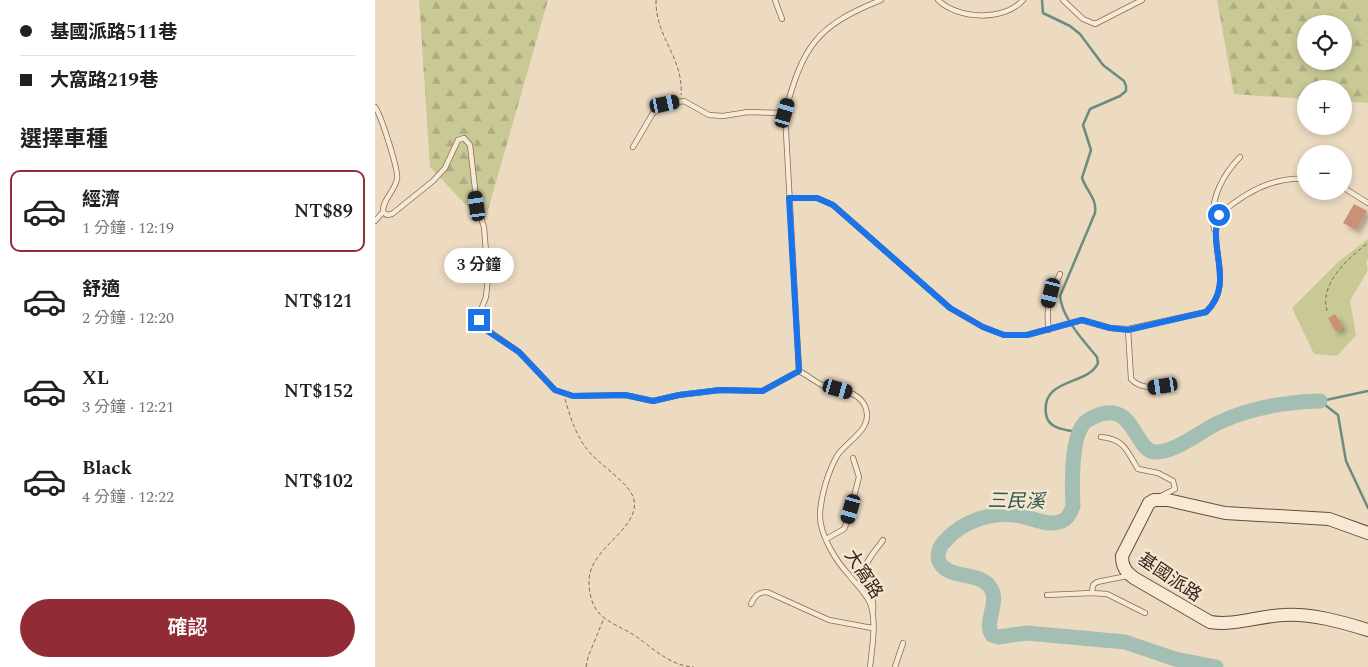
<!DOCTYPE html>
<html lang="zh-TW">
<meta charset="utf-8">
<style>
body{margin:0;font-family:Spectral,"Noto Sans TC",serif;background:#f6f6f6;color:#202124;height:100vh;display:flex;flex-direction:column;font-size:19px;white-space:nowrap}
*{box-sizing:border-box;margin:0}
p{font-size:16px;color:#757577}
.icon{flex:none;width:28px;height:28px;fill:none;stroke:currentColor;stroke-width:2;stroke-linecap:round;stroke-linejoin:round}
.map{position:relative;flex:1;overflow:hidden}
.sheet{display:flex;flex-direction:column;background:#fff;width:375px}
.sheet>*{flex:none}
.hud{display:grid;align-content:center;height:110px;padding:0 20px;background:#fff}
.fabs{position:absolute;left:922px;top:15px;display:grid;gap:10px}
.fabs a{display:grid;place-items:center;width:55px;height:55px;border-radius:50%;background:#fff;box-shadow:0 2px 8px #0003;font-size:25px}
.end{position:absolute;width:22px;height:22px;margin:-11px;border:6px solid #1a73e8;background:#fff;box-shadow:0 0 0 2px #fff}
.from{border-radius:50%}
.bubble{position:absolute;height:35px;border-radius:18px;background:#fff;box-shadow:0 2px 8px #0003;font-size:16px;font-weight:600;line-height:35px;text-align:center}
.car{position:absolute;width:15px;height:30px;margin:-15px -8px;border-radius:6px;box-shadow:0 0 4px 1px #0007;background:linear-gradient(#222 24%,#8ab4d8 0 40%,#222 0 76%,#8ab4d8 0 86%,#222 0)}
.hud b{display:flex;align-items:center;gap:18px;height:48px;font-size:19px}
.hud b+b{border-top:1px solid #e0e0e0}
.hud i{width:12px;height:12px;background:#202124}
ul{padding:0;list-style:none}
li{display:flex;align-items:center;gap:15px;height:82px;margin:0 10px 8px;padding:0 10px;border:2px solid transparent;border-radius:10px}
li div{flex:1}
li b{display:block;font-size:19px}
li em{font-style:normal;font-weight:600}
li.active{border-color:#912c37}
li>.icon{width:45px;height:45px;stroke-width:1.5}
h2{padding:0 20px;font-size:22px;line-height:60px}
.button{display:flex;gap:10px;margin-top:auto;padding:10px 20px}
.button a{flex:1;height:58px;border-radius:30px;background:#912c37;color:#fff;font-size:20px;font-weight:600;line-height:58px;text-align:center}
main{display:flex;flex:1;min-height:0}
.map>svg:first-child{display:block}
</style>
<main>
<section class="sheet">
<div class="hud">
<b><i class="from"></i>基國派路511巷</b>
<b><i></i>大窩路219巷</b>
</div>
<h2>選擇車種</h2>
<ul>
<li class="active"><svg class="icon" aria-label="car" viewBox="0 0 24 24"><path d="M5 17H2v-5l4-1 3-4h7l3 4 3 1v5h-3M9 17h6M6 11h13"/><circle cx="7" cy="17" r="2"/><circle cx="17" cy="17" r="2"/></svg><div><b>經濟</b><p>1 分鐘 · 12:19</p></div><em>NT$89</em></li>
<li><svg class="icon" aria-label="car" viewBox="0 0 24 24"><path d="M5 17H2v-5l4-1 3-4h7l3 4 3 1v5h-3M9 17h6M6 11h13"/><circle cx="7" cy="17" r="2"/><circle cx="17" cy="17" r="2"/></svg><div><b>舒適</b><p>2 分鐘 · 12:20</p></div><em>NT$121</em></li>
<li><svg class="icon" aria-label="car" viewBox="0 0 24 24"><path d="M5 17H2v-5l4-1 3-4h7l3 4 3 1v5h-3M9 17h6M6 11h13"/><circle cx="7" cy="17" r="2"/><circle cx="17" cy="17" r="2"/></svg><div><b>XL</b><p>3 分鐘 · 12:21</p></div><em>NT$152</em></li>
<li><svg class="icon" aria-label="car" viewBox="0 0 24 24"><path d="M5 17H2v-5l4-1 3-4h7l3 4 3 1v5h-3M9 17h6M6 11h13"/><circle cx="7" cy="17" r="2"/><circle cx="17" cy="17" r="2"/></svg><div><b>Black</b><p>4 分鐘 · 12:22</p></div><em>NT$102</em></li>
</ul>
<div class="button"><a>確認</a></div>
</section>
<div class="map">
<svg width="993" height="667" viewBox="0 0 993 667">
<defs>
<pattern id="forest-firs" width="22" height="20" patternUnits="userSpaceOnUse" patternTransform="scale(1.25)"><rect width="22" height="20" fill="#c9c996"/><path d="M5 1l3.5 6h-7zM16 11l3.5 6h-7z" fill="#adac81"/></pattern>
<filter id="shadow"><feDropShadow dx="4" dy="4" stdDeviation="2.5" flood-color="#0004"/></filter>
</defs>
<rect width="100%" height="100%" fill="#ecdac1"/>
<!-- forest -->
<path fill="url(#forest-firs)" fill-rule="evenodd" d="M44 0H173L109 224 55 167Z
M842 0H993V103L969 101V89H931V99L859 94ZM931 24H969V61H931Z"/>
<!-- green -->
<path fill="#c9c996" d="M993 239V259L991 261 993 270 975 301 981 335 962 356 939 354 917 308 963 262Z"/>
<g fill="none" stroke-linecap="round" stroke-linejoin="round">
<!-- stream -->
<path stroke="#6b8c80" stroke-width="2.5" d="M667 0 668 13 695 26 705 34 728 65 749 81 751 86V91L745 96 715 109 708 125 716 150 707 178C712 192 722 198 720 213L685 296C687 318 708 340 722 357L723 363C713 386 666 377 671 414 673 429 690 430 703 432
M945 401 963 415 971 461 993 508
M946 401 993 391"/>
<!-- river -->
<path stroke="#a3beb3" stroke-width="15" d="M841 667 800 659 750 642 652 633 623 637 617 635C608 621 626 602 615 587 604 571 575 580 565 563 561 556 564 547 569 542 588 520 618 511 646 516 658 518 674 527 687 521 693 519 696 512 698 506 697 487 695 430 713 420 760 392 758 453 781 452 801 452 827 430 845 422 877 407 910 402 945 401"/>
</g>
<!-- building -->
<path fill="#c99178" filter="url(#shadow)" d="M979 204 992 211 981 230 968 223Z
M960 314 968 327 961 332 953 318Z"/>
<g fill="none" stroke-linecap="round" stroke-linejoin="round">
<!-- lane casing -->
<g stroke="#846c59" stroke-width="6">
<path id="lane" d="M400 0 407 19
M563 0C582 19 629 22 648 0
M688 0 708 19 720 24 767 0
M0 107C6 115 24 171 22 179 20 191 7 200 8 212L12 215 17 214 58 181 70 168 83 140 89 138 95 145 102 206 109 227 113 277 111 297 104 315 105 325 144 352 180 390 198 396 250 395 278 401 304 395 345 390 387 391 424 371
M258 147 278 113 290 104 309 101 334 115 348 116 373 112 410 113
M969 188 993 203
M414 198H442L458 205 575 308 608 327 629 335H652L707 320 735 328 753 329 831 312C861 283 832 248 844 215 868 194 899 176 931 179
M0 221 8 212
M839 229C834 201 846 177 865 157
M753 329 756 379C767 391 784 387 799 384
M674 330C670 307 675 295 685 274
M726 437C750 439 752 452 763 469L783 473 798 481 800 489 786 496
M451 539 469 529 473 520 484 477 478 458
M717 593 732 594 770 613
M672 595 717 593 718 585 722 582 752 576
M376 604C380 596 383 592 392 592L454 620 497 628
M498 611C500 593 489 585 489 572 490 561 502 549 508 540
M495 667C497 648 502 621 495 603 490 592 481 584 474 575 461 561 444 534 445 514 446 495 453 472 462 456 472 440 500 429 490 406 482 389 461 391 447 385 439 381 432 375 424 371L410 113C428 46 441 26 506 0
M520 667 528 643"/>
</g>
<!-- secondary casing -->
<g stroke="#664d3d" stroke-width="14">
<path id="secondary" d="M993 533 954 519 850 513 793 500H779L774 503 747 556C747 567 751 572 759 578L835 622C859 626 884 616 908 615 936 613 967 622 993 630"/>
</g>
<!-- path -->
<path stroke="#846c59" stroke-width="1" stroke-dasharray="4 2.5" stroke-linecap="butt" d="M281 0C280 37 309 58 306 95
M952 311C944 284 973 258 993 243
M190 399C195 416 200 433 211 448 222 464 256 483 259 500 265 529 214 548 214 581 214 592 216 604 224 613 233 623 248 628 259 635 278 648 295 666 319 667
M211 667 213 657 229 618"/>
<!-- lane -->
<use href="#lane" stroke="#f7e9d4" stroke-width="4.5"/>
<!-- secondary -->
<use href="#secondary" stroke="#f7e9d4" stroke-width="12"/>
</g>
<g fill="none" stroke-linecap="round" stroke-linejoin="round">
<!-- route -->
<path stroke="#1a73e8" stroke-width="6" d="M104 320 108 328 144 352 180 390 198 396 250 395 278 401 304 395 345 390 388 391 424 371 414 198H442L458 205 575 308 608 327 629 335H652L707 320 735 328 753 330 831 312C861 283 832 248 844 215"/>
</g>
<g text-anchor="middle" stroke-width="5" stroke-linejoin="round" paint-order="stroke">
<!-- street labels -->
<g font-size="18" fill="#35261d" stroke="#f4e6d0">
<text transform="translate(489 574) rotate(57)" y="6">大窩路</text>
<text transform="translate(795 577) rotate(34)" y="6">基國派路</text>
</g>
<!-- water labels -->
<g font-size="19" font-style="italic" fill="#2d544d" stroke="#f4e6d0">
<text transform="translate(641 500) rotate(1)" y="7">三民溪</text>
</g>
</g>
</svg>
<div class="fabs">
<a><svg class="icon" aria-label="locate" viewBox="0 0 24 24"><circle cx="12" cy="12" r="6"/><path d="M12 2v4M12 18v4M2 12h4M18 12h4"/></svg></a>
<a>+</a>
<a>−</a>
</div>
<i class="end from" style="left:844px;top:215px"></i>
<i class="end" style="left:104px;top:320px"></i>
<div class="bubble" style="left:69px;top:248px;width:70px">3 分鐘</div>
<i class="car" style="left:290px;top:104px;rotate:78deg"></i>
<i class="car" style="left:410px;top:113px;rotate:16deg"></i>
<i class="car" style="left:102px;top:206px;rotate:352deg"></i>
<i class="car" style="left:676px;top:293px;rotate:194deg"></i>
<i class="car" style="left:788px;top:386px;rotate:261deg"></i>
<i class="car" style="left:463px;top:389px;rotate:106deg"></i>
<i class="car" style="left:476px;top:509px;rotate:196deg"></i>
</div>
</main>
